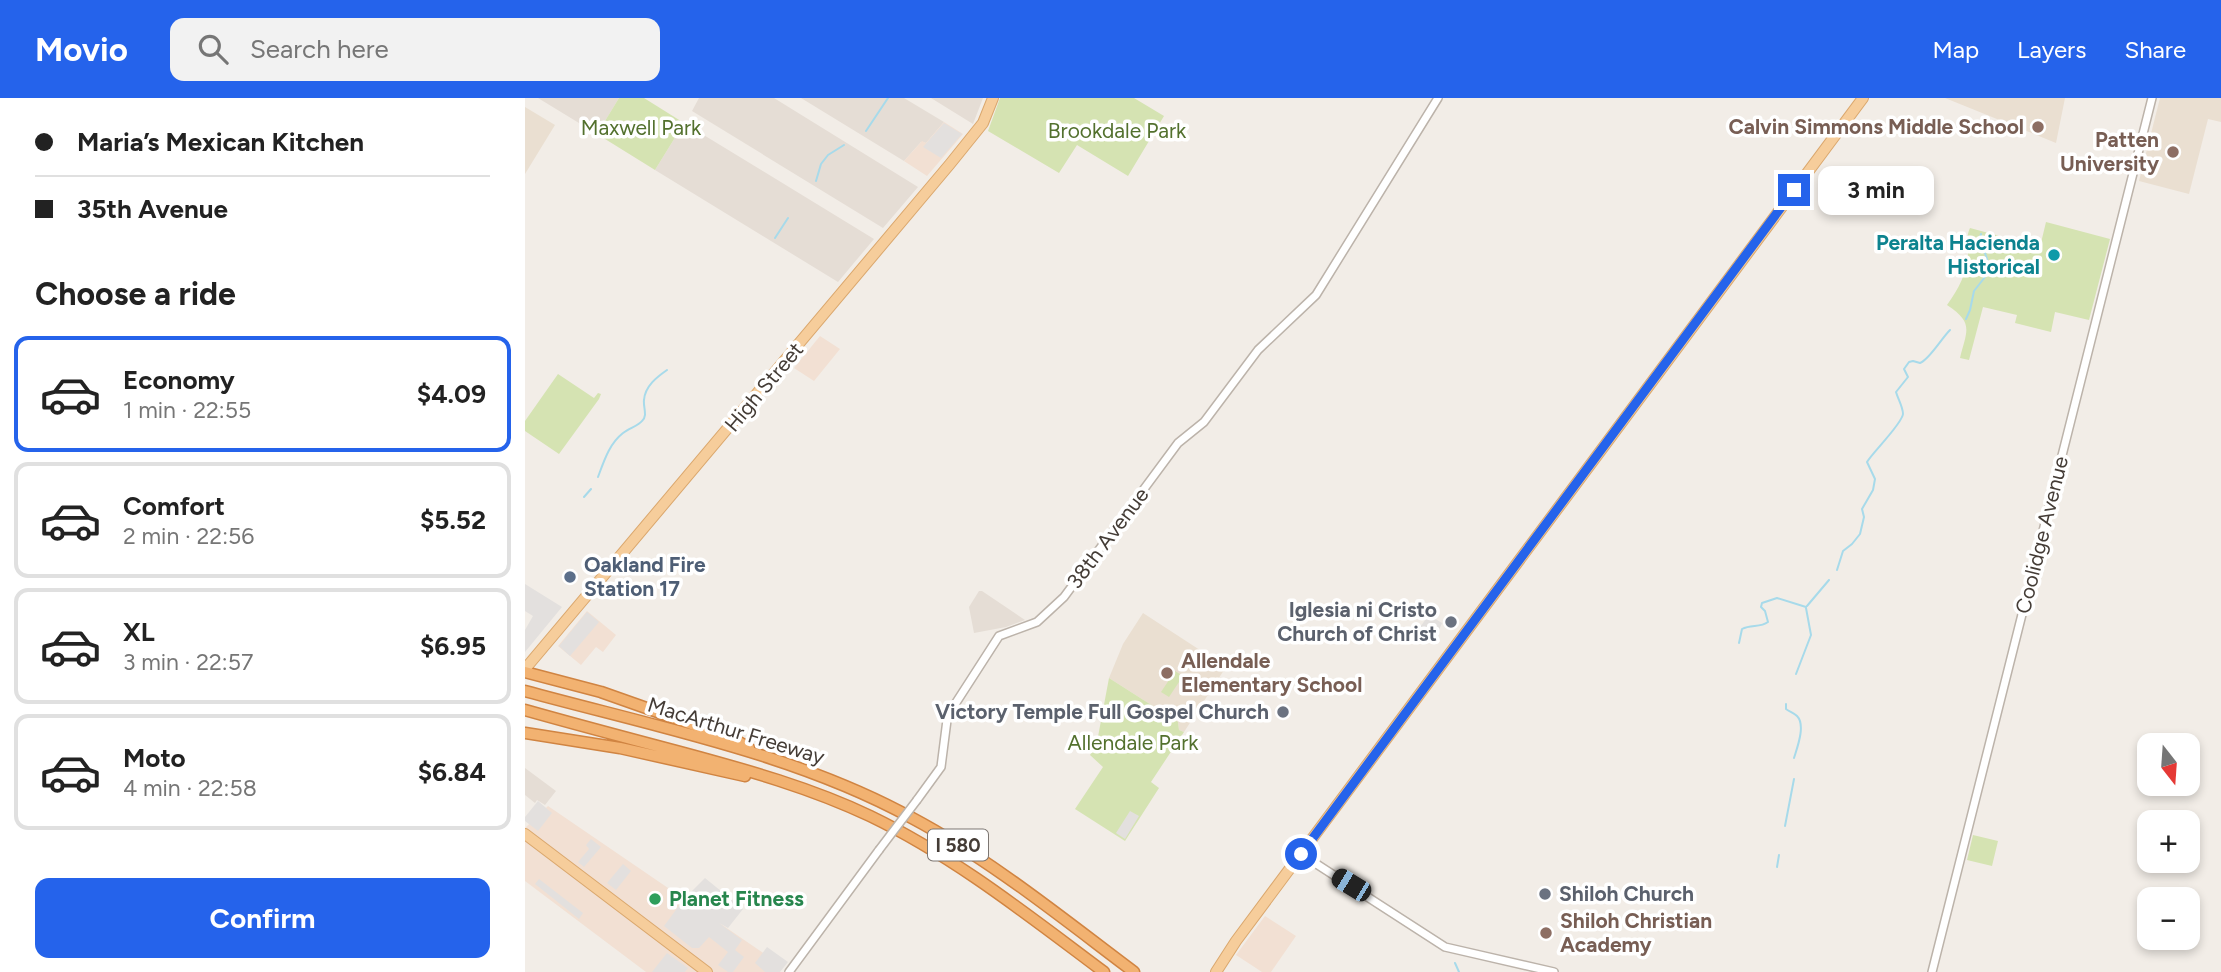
<!DOCTYPE html>
<meta charset="utf-8">
<style>
body{margin:0;font-family:Figtree,sans-serif;background:#f2f2f2;color:#222;height:100vh;display:flex;flex-direction:column;font-size:26px;white-space:nowrap}
*{box-sizing:border-box;margin:0}
p{font-size:23px;color:#767676}
.icon{flex:none;width:38px;height:38px;fill:none;stroke:currentColor;stroke-width:2;stroke-linecap:round;stroke-linejoin:round}
.map{position:relative;flex:1;overflow:hidden}
.side{display:flex;flex-direction:column;background:#fff;width:525px}
.side>*{flex:none}
.top-card{display:grid;align-content:center;height:154px;padding:0 35px;background:#fff}
.needle{width:46px;rotate:163deg}
.tools{position:absolute;left:1612px;top:635px;display:grid;gap:14px}
.tools a{display:grid;place-items:center;width:63px;height:63px;border-radius:14px;background:#fff;box-shadow:0 4px 10px #0003;font-size:35px}
.end{position:absolute;width:32px;height:32px;margin:-16px;border:9px solid #2563eb;background:#fff;box-shadow:0 0 0 4px #fff}
.from{border-radius:50%}
.bubble{position:absolute;height:49px;border-radius:14px;background:#fff;box-shadow:0 4px 10px #0003;font-size:23px;font-weight:700;line-height:49px;text-align:center}
.car{position:absolute;width:21px;height:42px;margin:-21px -10px;border-radius:9px;box-shadow:0 0 5px 2px #0007;background:linear-gradient(#222 24%,#8ab4d8 0 40%,#222 0 76%,#8ab4d8 0 86%,#222 0)}
.top-card b{display:flex;align-items:center;gap:24px;height:66px;font-size:26px}
.top-card b+b{border-top:2px solid #e0e0e0}
.top-card i{width:18px;height:18px;background:#222}
ul{padding:0;list-style:none}
li{display:flex;align-items:center;gap:21px;height:116px;margin:0 14px 10px;padding:0 21px;border:4px solid #e0e0e0;border-radius:14px}
li div{flex:1}
li b{display:block;font-size:26px}
li em{font-style:normal;font-weight:700}
li.current{border-color:#2563eb}
li>.icon{width:63px;height:63px;stroke-width:1.5}
h2{padding:0 35px;font-size:32px;line-height:84px}
.cta{display:flex;gap:14px;margin-top:auto;padding:14px 35px}
.cta a{flex:1;height:80px;border-radius:14px;background:#2563eb;color:#fff;font-size:28px;font-weight:700;line-height:80px;text-align:center}
header{display:flex;align-items:center;gap:42px;box-sizing:border-box;height:98px;padding:0 35px;background:#2563eb;color:#fff}
header strong{font-size:33px}
nav{display:flex;gap:38px;margin-inline-start:auto;font-size:24px}
.search{width:490px;height:63px;background:#f2f2f2;display:flex;align-items:center;gap:18px;box-sizing:border-box;padding:0 24px;border-radius:14px;color:#767676;font-size:26px}
main{display:flex;flex:1;min-height:0}
.map>svg:first-child{display:block}
</style>
<header>
<strong>Movio</strong>
<div class="search"><svg class="icon" aria-label="search" viewBox="0 0 24 24"><circle cx="10" cy="10" r="6"/><path d="M15 15l6 6"/></svg>Search here</div>
<nav><a>Map</a><a>Layers</a><a>Share</a></nav>
</header>
<main>
<section class="side">
<div class="top-card">
<b><i class="from"></i>Maria’s Mexican Kitchen</b>
<b><i></i>35th Avenue</b>
</div>
<h2>Choose a ride</h2>
<ul>
<li class="current"><svg class="icon" aria-label="car" viewBox="0 0 24 24"><path d="M5 17H2v-5l4-1 3-4h7l3 4 3 1v5h-3M9 17h6M6 11h13"/><circle cx="7" cy="17" r="2"/><circle cx="17" cy="17" r="2"/></svg><div><b>Economy</b><p>1 min · 22:55</p></div><em>$4.09</em></li>
<li><svg class="icon" aria-label="car" viewBox="0 0 24 24"><path d="M5 17H2v-5l4-1 3-4h7l3 4 3 1v5h-3M9 17h6M6 11h13"/><circle cx="7" cy="17" r="2"/><circle cx="17" cy="17" r="2"/></svg><div><b>Comfort</b><p>2 min · 22:56</p></div><em>$5.52</em></li>
<li><svg class="icon" aria-label="car" viewBox="0 0 24 24"><path d="M5 17H2v-5l4-1 3-4h7l3 4 3 1v5h-3M9 17h6M6 11h13"/><circle cx="7" cy="17" r="2"/><circle cx="17" cy="17" r="2"/></svg><div><b>XL</b><p>3 min · 22:57</p></div><em>$6.95</em></li>
<li><svg class="icon" aria-label="car" viewBox="0 0 24 24"><path d="M5 17H2v-5l4-1 3-4h7l3 4 3 1v5h-3M9 17h6M6 11h13"/><circle cx="7" cy="17" r="2"/><circle cx="17" cy="17" r="2"/></svg><div><b>Moto</b><p>4 min · 22:58</p></div><em>$6.84</em></li>
</ul>
<div class="cta"><a>Confirm</a></div>
</section>
<div class="map">
<svg width="1696" height="874" viewBox="0 0 1696 874">
<rect width="100%" height="100%" fill="#f2ede7"/>
<!-- residential -->
<path fill="#e5ddd5" d="M13 0H94L72 36Z
M174 0H249L393 89 358 130 167 13Z
M276 0H379L419 24 401 45 396 44 379 63Z
M406 0H458L448 26Z
M159 25 349 141 313 184 130 72Z
M454 493H457L500 522 481 529 449 535 444 509Z
M0 670 31 693 20 707 12 702 10 705 0 697Z"/>
<!-- commercial -->
<path fill="#f2e0d3" d="M419 24 438 36 402 78 379 63 397 43 401 45Z
M295 238 315 251 289 283 269 270Z
M62 513 91 537 78 554 71 549 56 567 33 548Z
M23 708 256 867 250 874H121L0 783V730Z
M740 818 771 838 746 874H737L711 857Z"/>
<!-- education -->
<path fill="#eadfd1" d="M1420 0H1540L1531 45Z
M1635 0H1696V24L1683 21 1664 96 1614 83Z
M0 9 30 27 0 76Z
M618 515 701 569 659 634 654 632 653 624 584 580 598 546Z"/>
<!-- green -->
<path fill="#d5e3b2" d="M94 0H119L159 25 130 72 72 36Z
M475 0H609L639 18 603 78 552 47 534 75 463 33Z
M1521 124 1585 141 1564 222 1530 214 1526 234 1490 225 1492 217 1458 209 1444 262 1435 260C1442 232 1449 225 1422 207 1434 190 1443 174 1443 153 1443 144 1441 138 1445 130L1515 149Z
M33 276 69 300 73 295 76 296 74 301 34 356 0 333V323Z
M650 573 658 578 644 599 636 594Z
M584 580 653 624 654 632 659 634 626 684 634 690 600 743 550 711 578 669 565 657 572 644Z
M1448 737 1473 743 1467 768 1442 762Z"/>
<!-- parking -->
<path fill="#e3e0de" d="M419 25 437 36 416 60 398 49Z
M0 486 37 509 0 554V532L8 518 0 513Z
M62 514 74 524 45 558 34 548Z
M904 517 917 525 911 539 895 529Z
M13 703 27 715 13 733 0 723V719Z
M605 713 614 718 600 741 591 735Z
M66 741 76 749 59 769 53 764 64 751 61 747Z
M98 766 106 773 91 792 82 785Z
M180 780 218 811 203 830 194 825 217 842 210 852 219 859 208 874H203L193 867 203 854 184 839 174 850H167L139 828 159 801Z
M14 781 58 815 54 821 10 786Z
M242 849 263 864 255 874H240L230 865Z
M142 855 163 870 160 874H127Z"/>
<g fill="none" stroke-linecap="round" stroke-linejoin="round">
<!-- stream -->
<path stroke="#a7daea" stroke-width="2" d="M341 33 363 0
M291 83 296 66 303 57 319 47
M250 140 263 120
M1441 221 1445 212 1449 193 1460 179 1464 167 1455 140 1456 136
M73 379C79 363 84 346 98 335 104 330 113 328 117 323 123 318 118 309 119 302 120 288 132 279 142 272
M59 399 66 391
M1312 472 1318 453 1327 446 1335 436 1339 419 1337 411 1348 392 1350 381 1342 364C1347 355 1377 326 1378 316 1378 309 1373 301 1371 294L1383 279 1379 271 1384 264 1388 263 1395 265C1404 262 1416 241 1425 232
M1282 508 1304 482
M1214 545 1217 531C1226 526 1235 530 1243 524L1240 513 1236 509 1237 505 1252 500 1281 509
M1271 576 1286 537 1281 510
M1261 606V611C1265 614 1269 615 1272 618 1281 627 1272 650 1269 660
M1260 728 1269 681
M1252 769 1254 757
M930 865 934 874"/>
<!-- minor casing -->
<g stroke="#bcb3aa" stroke-width="10">
<path id="minor" d="M392 702 416 669 422 622 425 614 474 538 512 524 539 499 653 345 679 324 733 252 791 197 913 0
M776 756 920 849 1029 874
M264 874 354 752
M1407 874 1627 0"/>
</g>
<!-- major casing -->
<g stroke="#daa76d" stroke-width="12">
<path id="major" d="M0 571 425 66 458 25 468 0
M0 736 182 874
M691 874 711 843 1338 0"/>
</g>
<!-- highway casing -->
<g stroke="#d08442" stroke-width="13">
<path id="highway" d="M0 574 76 594 209 641 224 650
M0 593C128 628 271 656 387 720 466 762 537 820 609 874
M0 612C53 627 106 641 159 655 222 672 286 690 345 718 430 759 504 818 579 874
M0 635 95 650 220 678"/>
</g>
<!-- minor -->
<use href="#minor" stroke="#fff" stroke-width="7"/>
<!-- major -->
<use href="#major" stroke="#f6cd9b" stroke-width="10"/>
<!-- highway -->
<use href="#highway" stroke="#f2b271" stroke-width="10"/>
<!-- minor-bridge casing -->
<g stroke="#bcb3aa" stroke-width="10" stroke-linecap="butt">
<path id="minor-bridge" d="M354 752 392 702"/>
</g>
<!-- minor-bridge -->
<use href="#minor-bridge" stroke="#fff" stroke-width="7"/>
</g>
<g fill="none" stroke-linecap="round" stroke-linejoin="round">
<!-- route -->
<path stroke="#2563eb" stroke-width="9" d="M776 756 1269 92"/>
</g>
<!-- markers -->
<g fill="#8d6e63" stroke="#fff" stroke-width="2.5">
<circle cx="1513" cy="29" r="7"/>
<circle cx="1648" cy="54" r="7"/>
<circle cx="642" cy="575" r="7"/>
<circle cx="1021" cy="835" r="7"/>
</g>
<circle fill="#0f9aa8" stroke="#fff" stroke-width="2.5" cx="1529" cy="157" r="7"/>
<circle fill="#5c6f8a" stroke="#fff" stroke-width="2.5" cx="45" cy="479" r="7"/>
<g fill="#6b7280" stroke="#fff" stroke-width="2.5">
<circle cx="926" cy="524" r="7"/>
<circle cx="758" cy="614" r="7"/>
<circle cx="1020" cy="796" r="7"/>
</g>
<circle fill="#2e9e5b" stroke="#fff" stroke-width="2.5" cx="130" cy="801" r="7"/>
<g text-anchor="middle" stroke-width="7" stroke-linejoin="round" paint-order="stroke">
<!-- shield labels -->
<rect fill="#fff" stroke="#7c7672" stroke-width="2" x="403" y="731.5" width="60" height="31" rx="5"/>
<g font-size="19" font-weight="bold" fill="#443c36">
<text x="433" y="754">I 580</text>
</g>
<!-- education labels -->
<g font-size="21" font-weight="bold" fill="#785e54" stroke="#fff" text-anchor="end">
<text x="1499" y="36">Calvin Simmons Middle School</text>
<text x="1634" y="49">Patten<tspan x="1634" dy="24">University</tspan></text>
<text x="656" y="570" text-anchor="start">Allendale<tspan x="656" dy="24">Elementary School</tspan></text>
<text x="1035" y="830" text-anchor="start">Shiloh Christian<tspan x="1035" dy="24">Academy</tspan></text>
</g>
<!-- park labels -->
<g font-size="21" fill="#53712e" stroke="#fff">
<text x="116" y="37">Maxwell Park</text>
<text x="592" y="40">Brookdale Park</text>
<text x="608" y="652">Allendale Park</text>
</g>
<!-- culture labels -->
<g font-size="21" font-weight="bold" fill="#0d838f" stroke="#fff" text-anchor="end">
<text x="1515" y="152">Peralta Hacienda<tspan x="1515" dy="24">Historical</tspan></text>
</g>
<!-- street labels -->
<g font-size="21" fill="#443c36" stroke="#fff">
<text transform="translate(239 289) rotate(-50)" y="7">High Street</text>
<text transform="translate(1517 437) rotate(-76)" y="7">Coolidge Avenue</text>
<text transform="translate(583 440) rotate(-53)" y="7">38th Avenue</text>
<text transform="translate(211 633) rotate(17)" y="7">MacArthur Freeway</text>
</g>
<!-- service labels -->
<g font-size="21" font-weight="bold" fill="#4e5e75" stroke="#fff" text-anchor="start">
<text x="59" y="474">Oakland Fire<tspan x="59" dy="24">Station 17</tspan></text>
</g>
<!-- worship labels -->
<g font-size="21" font-weight="bold" fill="#5b616d" stroke="#fff" text-anchor="end">
<text x="912" y="519">Iglesia ni Cristo<tspan x="912" dy="24">Church of Christ</tspan></text>
<text x="744" y="621">Victory Temple Full Gospel Church</text>
<text x="1034" y="803" text-anchor="start">Shiloh Church</text>
</g>
<!-- leisure labels -->
<g font-size="21" font-weight="bold" fill="#27864d" stroke="#fff" text-anchor="start">
<text x="144" y="808">Planet Fitness</text>
</g>
</g>
</svg>
<div class="tools">
<a><svg class="needle" viewBox="-14 -14 28 28"><path d="M0-13l5 13h-10z" fill="#e53935"/><path d="M0 13l5-13h-10z" fill="#767676"/></svg></a>
<a>+</a>
<a>−</a>
</div>
<i class="end from" style="left:776px;top:756px"></i>
<i class="end" style="left:1269px;top:92px"></i>
<div class="bubble" style="left:1293px;top:68px;width:116px">3 min</div>
<i class="car" style="left:826px;top:787px;rotate:301deg"></i>
</div>
</main>
